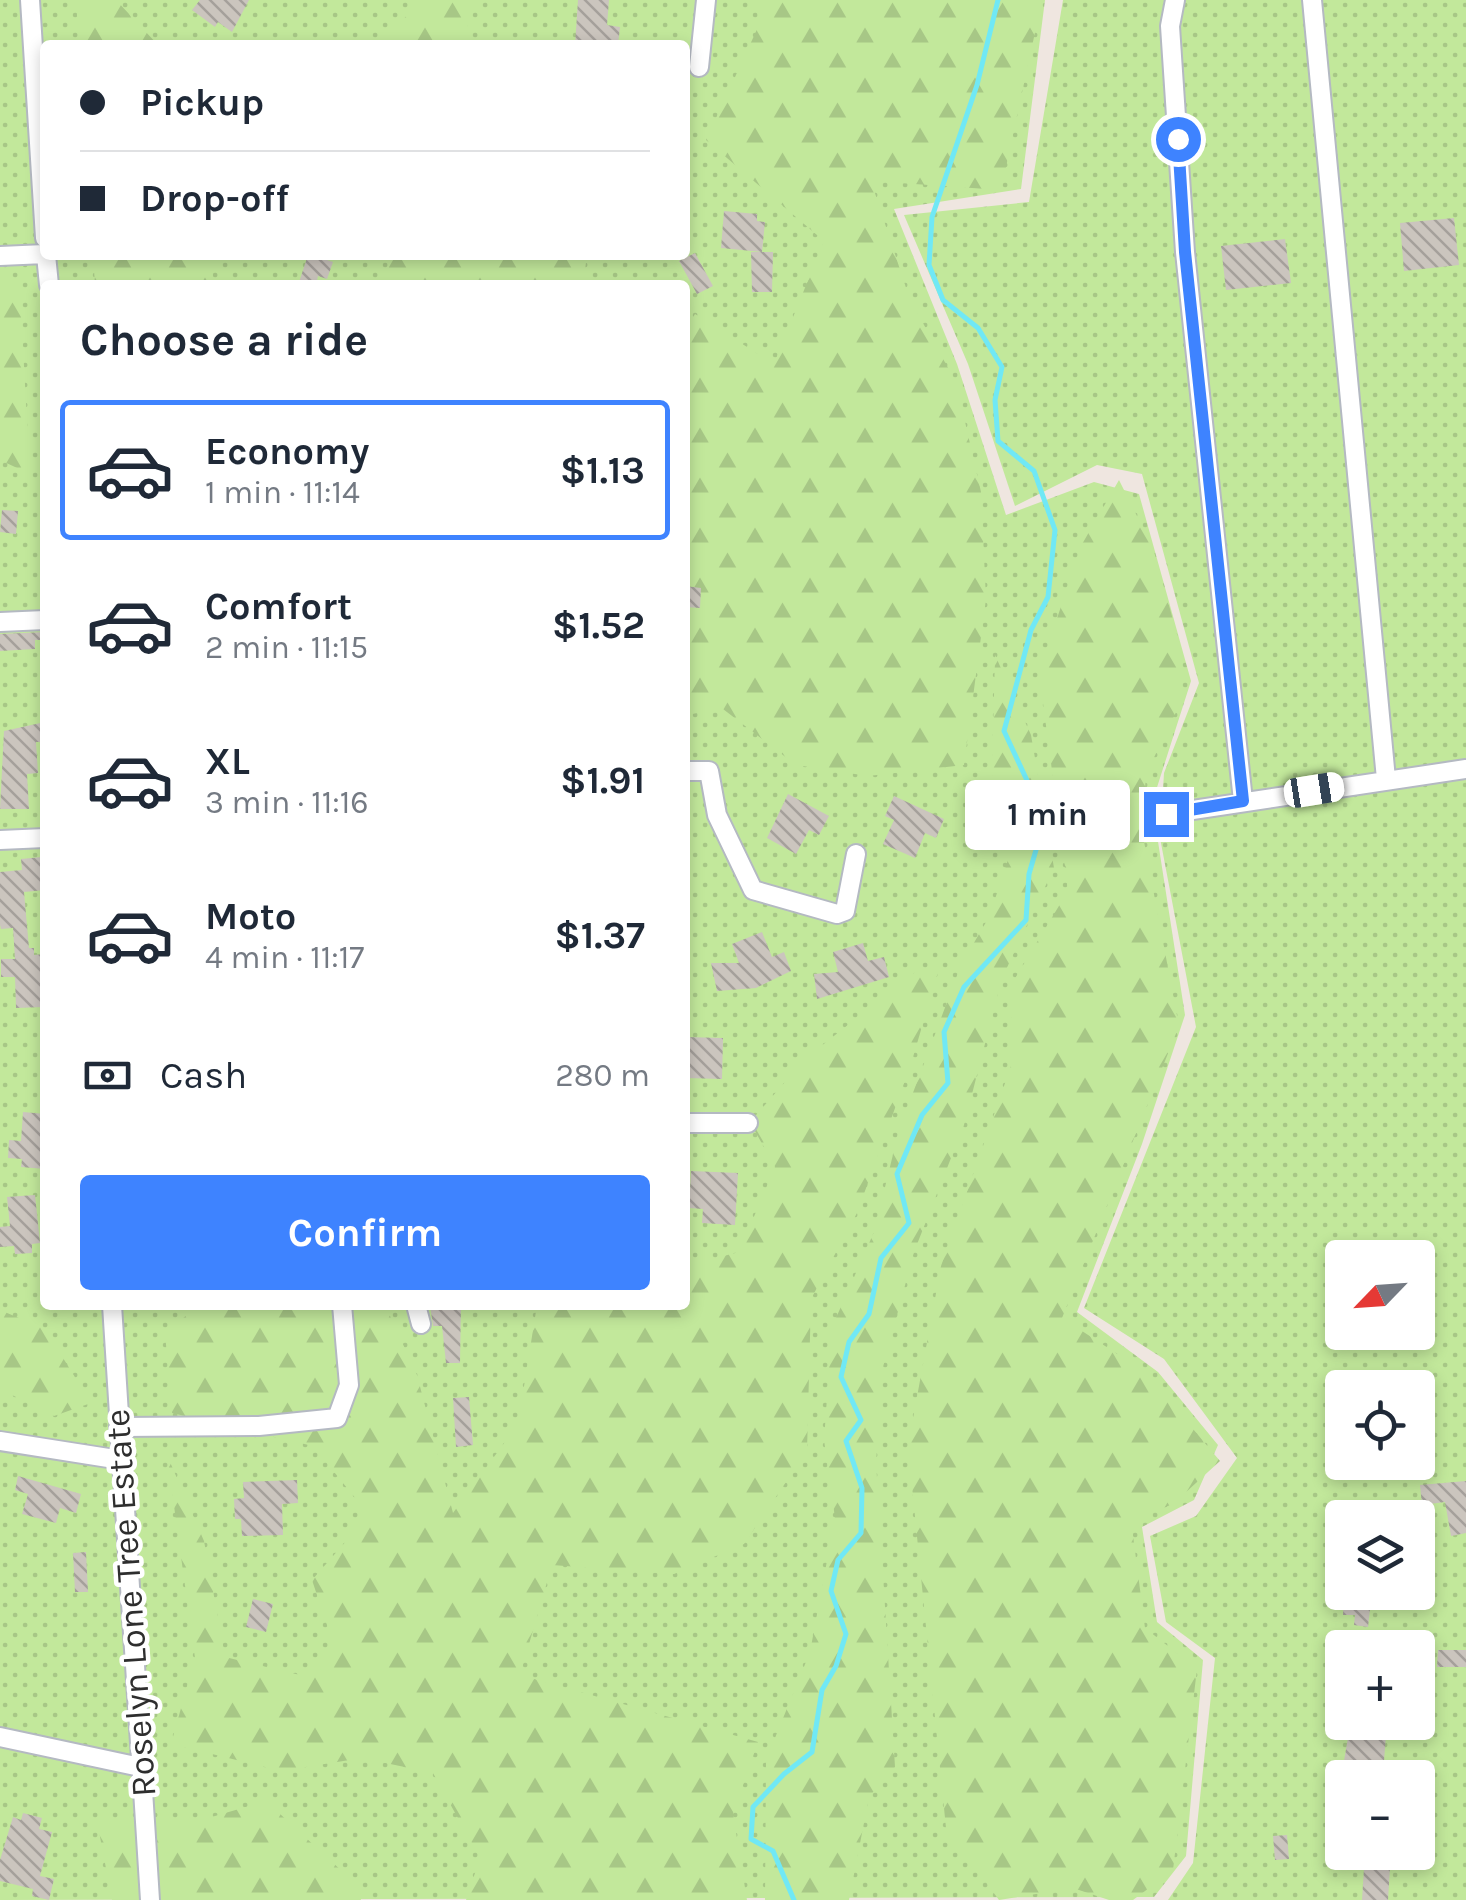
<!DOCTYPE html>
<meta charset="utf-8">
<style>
body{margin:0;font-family:Karla,sans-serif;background:#f6f6f7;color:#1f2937;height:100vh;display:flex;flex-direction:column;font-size:38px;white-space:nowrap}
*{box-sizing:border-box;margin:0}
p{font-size:32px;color:#747a83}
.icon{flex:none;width:55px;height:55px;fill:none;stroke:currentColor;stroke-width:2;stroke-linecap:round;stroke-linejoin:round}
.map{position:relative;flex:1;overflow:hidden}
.side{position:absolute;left:40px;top:280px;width:650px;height:1030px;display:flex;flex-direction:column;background:#fff;border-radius:10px;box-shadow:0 5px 15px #0003}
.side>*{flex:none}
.banner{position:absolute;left:40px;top:40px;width:650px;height:220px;border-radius:10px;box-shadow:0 5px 15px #0003;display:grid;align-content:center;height:220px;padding:0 40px;background:#fff}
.needle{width:65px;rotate:245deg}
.tools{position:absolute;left:1325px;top:1240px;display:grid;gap:20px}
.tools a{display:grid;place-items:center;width:110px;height:110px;border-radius:10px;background:#fff;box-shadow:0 5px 15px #0003;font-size:50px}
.end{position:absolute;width:45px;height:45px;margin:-22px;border:12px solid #3e83ff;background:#fff;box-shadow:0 0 0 5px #fff}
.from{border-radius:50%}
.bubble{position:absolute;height:70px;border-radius:10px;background:#fff;box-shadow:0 5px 15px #0003;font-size:32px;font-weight:700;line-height:70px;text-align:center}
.car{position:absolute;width:30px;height:60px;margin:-30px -15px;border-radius:12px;box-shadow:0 0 8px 2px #0007;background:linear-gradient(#fff 24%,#345 0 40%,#fff 0 76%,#345 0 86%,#fff 0)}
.banner b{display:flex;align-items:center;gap:35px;height:95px;font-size:38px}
.banner b+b{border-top:2px solid #e0e1e3}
.banner i{width:25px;height:25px;background:#1f2937}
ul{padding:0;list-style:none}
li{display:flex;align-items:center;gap:30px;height:140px;margin:0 20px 15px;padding:0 20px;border:5px solid transparent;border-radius:10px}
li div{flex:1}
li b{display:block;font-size:38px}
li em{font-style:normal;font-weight:700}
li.on{border-color:#3e83ff}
li>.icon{width:90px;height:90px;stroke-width:1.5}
h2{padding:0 40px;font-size:45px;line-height:120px}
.pay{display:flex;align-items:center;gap:25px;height:110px;padding:0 40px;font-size:38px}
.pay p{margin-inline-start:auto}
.action{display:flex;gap:20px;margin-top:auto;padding:20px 40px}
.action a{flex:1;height:115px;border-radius:10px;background:#3e83ff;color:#fff;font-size:40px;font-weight:700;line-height:115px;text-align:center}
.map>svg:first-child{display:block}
</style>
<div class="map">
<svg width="1466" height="1900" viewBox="0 0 1466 1900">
<defs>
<pattern id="green-dots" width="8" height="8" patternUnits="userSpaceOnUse" patternTransform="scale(2.5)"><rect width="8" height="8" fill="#c2e89b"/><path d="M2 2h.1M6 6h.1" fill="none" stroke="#a7c786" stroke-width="1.8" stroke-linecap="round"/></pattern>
<pattern id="forest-firs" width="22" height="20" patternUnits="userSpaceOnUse" patternTransform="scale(2.5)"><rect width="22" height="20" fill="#c2e89b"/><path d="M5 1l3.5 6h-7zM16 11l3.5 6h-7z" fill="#a7c786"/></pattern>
<pattern id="building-back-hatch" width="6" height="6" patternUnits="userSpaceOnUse" patternTransform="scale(2.5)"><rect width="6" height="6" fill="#cbc5be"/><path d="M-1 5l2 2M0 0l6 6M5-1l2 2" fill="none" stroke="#a5a09b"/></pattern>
</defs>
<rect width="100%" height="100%" fill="#efe6e0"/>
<!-- green -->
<path fill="url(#green-dots)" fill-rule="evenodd" d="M0 0H1045L1021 189 894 209 957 364 1006 515 1094 482 1139 494 1191 681 1152 803 1185 1015 1142 1144 1077 1312 1158 1372 1218 1445 1194 1500 1142 1527 1157 1622 1203 1660 1186 1856 1154 1897 0 1900ZM45 45H685V255H45ZM45 285H685V1305H45Z
M1063 0H1466V1900H1168L1193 1863 1215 1658 1166 1622 1150 1536 1196 1516 1237 1458 1164 1359 1084 1308 1196 1027 1160 838 1164 773 1199 683 1142 474 1097 465 1015 506 968 364 904 215 1029 202ZM1342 1258H1418V1332H1342ZM1342 1388H1418V1462H1342ZM1342 1518H1418V1592H1342ZM1342 1648H1418V1722H1342ZM1342 1778H1418V1852H1342Z"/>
<!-- forest -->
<path fill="url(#forest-firs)" d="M76 0H116L158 45H79Z
M421 0H478L460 45H390V34Z
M756 0H1042L1001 190 871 181 910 300 956 382 981 492 986 599 964 765 868 776 796 765 723 709 685 715V330L695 314 774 364 824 241 706 140 759 25Z
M93 255H212L213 280 217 285H95Z
M390 255H587L583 285H387Z
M0 275 20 295 30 474 0 460Z
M1119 480 1153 548 1182 652 1180 704 1146 774 1142 831 1179 1026 1062 1318 1145 1372 1220 1461 1173 1504 1131 1520 1145 1628 1197 1669 1173 1870 1133 1900H1109L1073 1888 999 1900 946 1828 908 1446 941 1266 1011 1066V985L1068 891 1039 673 1081 546Z
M995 655 1031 735 1054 868 1002 978 964 1125 914 1252 883 1367 876 1462 895 1767 869 1797 849 1900H765L766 1760 810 1652 835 1518 824 1440 832 1327 874 1232 899 1130 961 965 989 917 1011 851 992 774Z
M915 972H938L911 1064 857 1213 811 1299 807 1451 744 1544 674 1574 552 1565 520 1675 758 1742 733 1814 747 1900H466L480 1858 433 1773 362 1758 281 1771 171 1744 195 1658 167 1455 204 1541 225 1657 300 1675 334 1646 312 1580 369 1515 313 1446 172 1413 165 1333 199 1305H385L417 1375 453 1513 518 1424 537 1305H685V1257L689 1265 739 1252 775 1167 750 1122 806 1058Z
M0 1310 45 1329 91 1403 54 1416 0 1389Z
M266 1801 357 1885 361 1900H112L97 1821H198Z"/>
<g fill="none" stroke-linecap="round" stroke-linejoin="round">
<!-- stream -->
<path stroke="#70e8f5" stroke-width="5" d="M794 1900 773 1851 751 1839 753 1807 784 1774 812 1752 822 1690 836 1666 846 1634 831 1591 838 1560 861 1533 862 1488 846 1441 861 1420 841 1377 849 1342 869 1314 881 1258 909 1223 897 1174 922 1115 948 1083 944 1032 964 987 1026 920 1029 874 1045 819 1004 731 1031 630 1048 597 1055 530 1034 471 998 441 995 400 1002 367 978 328 943 300 929 265 932 217 977 85 998 0"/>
</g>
<!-- building -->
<path fill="url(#building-back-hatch)" d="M200 0H249L232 32 218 22 215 27 192 10Z
M578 0H609L607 25 620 27 618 45H575Z
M724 211 757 214V221L765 222 762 252 721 248Z
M1454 218 1459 265 1404 271 1400 223Z
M1285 239 1291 283 1226 290 1221 246Z
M751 252H773L772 292H752Z
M695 253 713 286 697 294 679 261Z
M308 255H325L324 259 333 262 327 279 318 276 316 285H298Z
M2 510 18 511 16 534 0 532Z
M685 586 701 588 700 608 685 607Z
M45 632V640H35V649L0 651V634Z
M45 722V742H36L38 773 27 774 29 809H0L4 731Z
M788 794 829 816 819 835 809 830 796 854 767 838Z
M894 796 944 819 936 838 925 833 915 858 883 844 894 820 885 816Z
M42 857 45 890 24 892 29 948H34V955L44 954V1007L16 1008 15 977H1V959H15L13 928 1 929 0 925V872L22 870 21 859Z
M762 932 772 957 784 952 791 971 756 988 717 991 711 963H739L732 944Z
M863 943 868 961 884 957 889 977 817 999 814 974 838 972 833 952Z
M685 1037 723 1038 722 1079 685 1078Z
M23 1112 45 1114V1169L21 1167 22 1159 8 1158 9 1140 21 1141Z
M691 1171 738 1173 735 1225 702 1223 703 1209 689 1208Z
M35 1195 40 1243 32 1244V1253L15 1254 14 1246 0 1247V1227L10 1226 7 1197Z
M430 1305H461L460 1363H446L442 1326H433Z
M469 1397 473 1445 456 1447 453 1398Z
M18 1476 81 1494 76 1513 60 1508 56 1523 22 1514 28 1494 15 1490Z
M297 1480 298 1503 282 1504 283 1535 242 1536 241 1519H235L234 1499 244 1498 243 1482Z
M1466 1481V1533L1451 1536 1445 1502 1422 1505 1420 1485Z
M86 1552 88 1592H75L73 1553Z
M1358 1592H1372L1368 1627 1354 1625 1355 1615H1343L1344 1598 1357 1599Z
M253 1599 273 1604 266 1632 246 1627Z
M1438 1650H1466V1667H1437Z
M1349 1732 1386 1735 1384 1761 1362 1760 1360 1778H1341Z
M23 1813 42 1818 39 1829 52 1832 40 1876 54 1879 49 1900 32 1896 33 1889 0 1881V1860L13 1817 21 1820Z
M1287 1835 1289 1859 1275 1860 1273 1836Z
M1365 1852H1391L1388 1900H1362Z"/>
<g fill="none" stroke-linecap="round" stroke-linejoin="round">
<!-- minor casing -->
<g stroke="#b4b9c2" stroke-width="22">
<path id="minor" d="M30 0 45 238
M1175 0 1170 26 1185 252 1243 801
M1312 0 1386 779
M699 67 706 0
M46 255 49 285
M0 256 45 254
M0 622 45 620
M685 771H709L717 815 753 890 837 914 845 911 856 854
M1166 814 1466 769
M0 840 45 838
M685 1123H748
M112 1305 150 1900
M416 1305 421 1324
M119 1427 259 1426 337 1418 349 1385 342 1305
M0 1441 121 1460
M0 1737 140 1767"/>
</g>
<!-- minor -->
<use href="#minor" stroke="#fff" stroke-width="18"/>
</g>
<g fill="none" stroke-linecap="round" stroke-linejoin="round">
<!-- route -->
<path stroke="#3e83ff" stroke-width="12" d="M1166 814 1243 801 1185 252 1178 139"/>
</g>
<g text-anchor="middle" stroke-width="9" stroke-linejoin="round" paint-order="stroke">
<!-- street labels -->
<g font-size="35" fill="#2e2e2e" stroke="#fff">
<text transform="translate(130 1603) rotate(-94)" y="12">Roselyn Lone Tree Estate</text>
</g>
</g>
</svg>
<div class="tools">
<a><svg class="needle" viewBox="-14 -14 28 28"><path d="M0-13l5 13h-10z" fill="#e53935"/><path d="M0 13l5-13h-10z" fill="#747a83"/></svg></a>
<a><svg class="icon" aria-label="locate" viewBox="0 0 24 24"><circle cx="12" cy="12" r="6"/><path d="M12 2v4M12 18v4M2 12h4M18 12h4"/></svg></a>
<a><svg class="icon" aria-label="layers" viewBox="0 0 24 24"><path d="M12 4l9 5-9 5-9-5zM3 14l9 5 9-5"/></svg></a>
<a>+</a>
<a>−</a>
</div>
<i class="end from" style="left:1178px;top:139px"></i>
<i class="end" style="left:1166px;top:814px"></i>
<div class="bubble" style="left:965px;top:780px;width:165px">1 min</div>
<i class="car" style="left:1314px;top:790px;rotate:81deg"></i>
<div class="banner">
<b><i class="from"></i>Pickup</b>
<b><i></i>Drop-off</b>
</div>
<section class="side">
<h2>Choose a ride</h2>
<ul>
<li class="on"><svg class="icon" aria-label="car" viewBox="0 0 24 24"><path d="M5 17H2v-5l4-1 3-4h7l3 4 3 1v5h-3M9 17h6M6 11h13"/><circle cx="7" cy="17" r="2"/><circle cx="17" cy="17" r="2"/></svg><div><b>Economy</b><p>1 min · 11:14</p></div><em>$1.13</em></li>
<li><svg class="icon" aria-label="car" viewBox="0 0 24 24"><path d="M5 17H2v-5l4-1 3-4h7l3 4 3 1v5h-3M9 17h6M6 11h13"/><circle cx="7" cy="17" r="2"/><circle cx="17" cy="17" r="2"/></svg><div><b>Comfort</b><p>2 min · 11:15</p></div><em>$1.52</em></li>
<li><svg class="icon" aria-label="car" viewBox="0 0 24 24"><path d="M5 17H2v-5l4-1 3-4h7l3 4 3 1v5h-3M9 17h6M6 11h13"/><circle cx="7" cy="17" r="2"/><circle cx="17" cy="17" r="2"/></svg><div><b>XL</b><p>3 min · 11:16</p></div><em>$1.91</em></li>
<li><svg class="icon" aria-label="car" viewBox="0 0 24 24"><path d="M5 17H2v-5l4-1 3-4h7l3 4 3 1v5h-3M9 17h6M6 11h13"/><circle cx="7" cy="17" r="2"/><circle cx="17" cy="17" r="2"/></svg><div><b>Moto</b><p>4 min · 11:17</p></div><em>$1.37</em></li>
</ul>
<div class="pay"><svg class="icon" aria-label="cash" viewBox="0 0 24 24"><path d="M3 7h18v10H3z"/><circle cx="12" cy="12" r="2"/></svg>Cash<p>280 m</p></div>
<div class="action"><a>Confirm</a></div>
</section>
</div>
